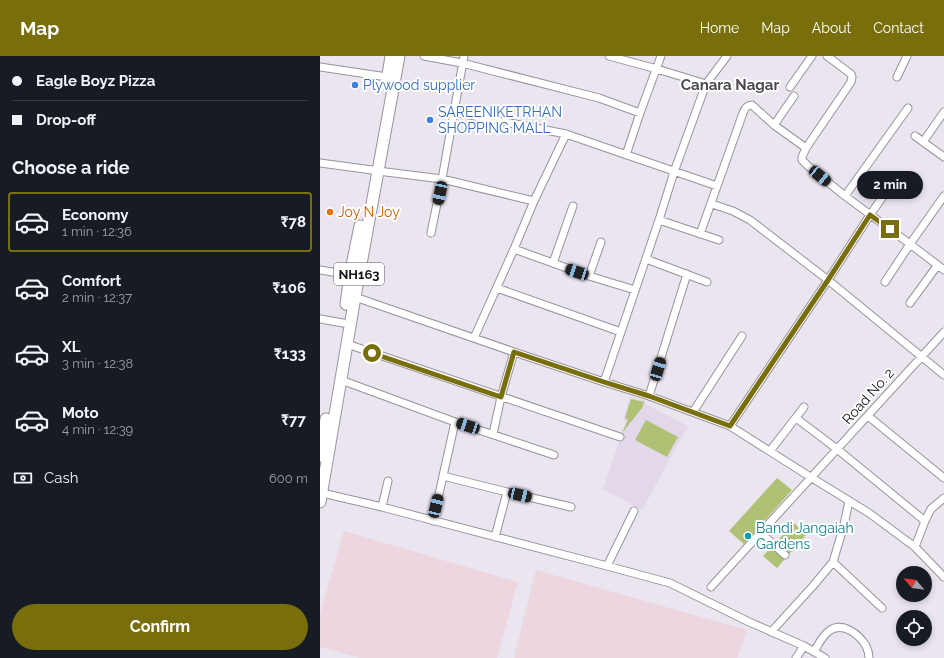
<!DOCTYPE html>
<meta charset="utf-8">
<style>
body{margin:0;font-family:Raleway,sans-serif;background:#242831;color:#f1f3f6;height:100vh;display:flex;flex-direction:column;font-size:15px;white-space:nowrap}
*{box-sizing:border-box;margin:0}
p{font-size:13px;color:#9ea1a6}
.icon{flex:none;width:22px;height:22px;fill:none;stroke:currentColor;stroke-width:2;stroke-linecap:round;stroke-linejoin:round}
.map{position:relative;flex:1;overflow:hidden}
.sheet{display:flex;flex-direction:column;background:#171b24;width:320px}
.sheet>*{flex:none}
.top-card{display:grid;align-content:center;height:88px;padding:0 12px;background:#171b24}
.needle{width:26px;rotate:299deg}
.controls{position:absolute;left:576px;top:510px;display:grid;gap:8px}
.controls a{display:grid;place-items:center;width:36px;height:36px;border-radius:50%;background:#171b24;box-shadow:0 2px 6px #0003;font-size:20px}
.end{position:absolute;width:18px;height:18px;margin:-9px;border:5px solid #786e0c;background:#fff;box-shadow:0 0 0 2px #fff}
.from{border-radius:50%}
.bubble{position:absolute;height:28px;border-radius:14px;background:#171b24;box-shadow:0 2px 6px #0003;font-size:13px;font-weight:700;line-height:28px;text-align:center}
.car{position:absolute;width:12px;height:24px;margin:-12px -6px;border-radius:5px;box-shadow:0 0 3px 1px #0007;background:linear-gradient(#222 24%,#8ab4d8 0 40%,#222 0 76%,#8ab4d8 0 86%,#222 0)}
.top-card b{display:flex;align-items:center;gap:14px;height:38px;font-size:15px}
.top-card b+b{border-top:1px solid #363941}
.top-card i{width:10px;height:10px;background:#f1f3f6}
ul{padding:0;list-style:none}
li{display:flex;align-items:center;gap:12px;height:60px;margin:0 8px 6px;padding:0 4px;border:2px solid transparent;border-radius:4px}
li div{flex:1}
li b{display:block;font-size:15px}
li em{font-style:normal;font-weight:700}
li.on{border-color:#786e0c}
li>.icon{width:36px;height:36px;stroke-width:1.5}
h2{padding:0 12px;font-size:18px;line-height:48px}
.pay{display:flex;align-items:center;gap:10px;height:44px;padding:0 12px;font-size:15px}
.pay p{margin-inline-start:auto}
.action{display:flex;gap:8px;margin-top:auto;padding:8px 12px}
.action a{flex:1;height:46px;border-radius:24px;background:#786e0c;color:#fff;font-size:16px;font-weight:700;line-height:46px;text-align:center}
header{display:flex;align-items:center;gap:24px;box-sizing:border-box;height:56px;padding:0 20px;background:#786e0c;color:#fff}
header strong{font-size:19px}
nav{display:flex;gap:22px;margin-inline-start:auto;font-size:14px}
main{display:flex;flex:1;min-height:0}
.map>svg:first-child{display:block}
</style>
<header>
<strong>Map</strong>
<nav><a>Home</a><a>Map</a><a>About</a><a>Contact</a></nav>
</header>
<main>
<section class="sheet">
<div class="top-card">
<b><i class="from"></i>Eagle Boyz Pizza</b>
<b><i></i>Drop-off</b>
</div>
<h2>Choose a ride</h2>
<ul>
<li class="on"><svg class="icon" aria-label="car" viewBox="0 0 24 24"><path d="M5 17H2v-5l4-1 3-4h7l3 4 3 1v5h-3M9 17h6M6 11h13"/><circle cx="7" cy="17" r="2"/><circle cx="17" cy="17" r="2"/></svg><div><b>Economy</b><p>1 min · 12:36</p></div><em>₹78</em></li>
<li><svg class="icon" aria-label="car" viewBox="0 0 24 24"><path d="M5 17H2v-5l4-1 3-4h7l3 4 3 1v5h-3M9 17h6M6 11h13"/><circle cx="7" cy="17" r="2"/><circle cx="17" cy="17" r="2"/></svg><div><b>Comfort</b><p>2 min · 12:37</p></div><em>₹106</em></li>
<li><svg class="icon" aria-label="car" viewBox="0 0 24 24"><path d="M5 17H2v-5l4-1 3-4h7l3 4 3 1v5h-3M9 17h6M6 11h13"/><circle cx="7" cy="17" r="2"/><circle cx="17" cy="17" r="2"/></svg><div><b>XL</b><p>3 min · 12:38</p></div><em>₹133</em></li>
<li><svg class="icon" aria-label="car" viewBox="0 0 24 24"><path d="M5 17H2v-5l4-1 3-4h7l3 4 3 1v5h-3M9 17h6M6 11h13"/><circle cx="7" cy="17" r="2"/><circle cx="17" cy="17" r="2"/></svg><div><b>Moto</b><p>4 min · 12:39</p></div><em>₹77</em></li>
</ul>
<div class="pay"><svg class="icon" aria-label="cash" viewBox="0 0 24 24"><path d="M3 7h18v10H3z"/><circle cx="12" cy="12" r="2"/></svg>Cash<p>600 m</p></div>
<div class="action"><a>Confirm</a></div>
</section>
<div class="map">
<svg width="624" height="602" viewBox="0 0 624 602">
<rect width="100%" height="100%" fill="#ebe5ef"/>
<!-- built -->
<path fill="#e2d8e9" d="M310 341 325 344 326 348 331 351 368 370 322 454 283 433 306 365 303 364Z"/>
<!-- industrial -->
<path fill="#eed6e0" d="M24 475 198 526 177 602H40L0 591V557Z
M216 514 427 574 417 602H194Z"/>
<!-- green -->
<path fill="#aec175" d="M311 343 324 346 322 352 302 377 308 364 305 362Z
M326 364 358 381 347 401 315 384Z
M457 422 472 434 424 488 409 475Z
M474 467 486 479 457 512 443 500Z"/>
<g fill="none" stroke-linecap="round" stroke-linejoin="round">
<!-- minor casing -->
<g stroke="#97929c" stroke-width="9">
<path id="minor" d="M104 0 142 7 279 42 320 57
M289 0 337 13 386 28
M507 0 531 18 532 21 531 26 486 92 482 101V104L488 110 525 140 590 188 624 214
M0 11 67 21
M577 21 587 0
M470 31 492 0
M134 56 246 78 397 130
M454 69 474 40
M595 80 624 101
M603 86 624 56
M306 99 320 57 341 0
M0 107 52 114
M58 115 122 123 214 145
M525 140 588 52
M392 148 413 155 430 164 508 224 624 319
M339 164 399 184
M111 177 122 123 144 0
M380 178 423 57C425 52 427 49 432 49L454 69 486 92
M194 193 269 220 315 234
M326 203 387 226
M233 207 253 150
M0 214 30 219
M269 220 281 186
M565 226 590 188 624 140
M177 232 301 276
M35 241 194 296 284 326 329 340 410 370 492 422 549 457 595 491 624 521
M590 247 617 210
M0 263 23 267
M154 282 194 193 214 145 246 78
M27 288 300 381
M21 324 135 366 113 465
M284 326 339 164 354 116 386 28 407 0
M329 340 367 218
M373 356 422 280
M548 360 624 422
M476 362 517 393 605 465
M135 366 234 399
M410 370 508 224 550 159 573 126
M173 378 181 341 194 296
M450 395 484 351
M123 420 187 436
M2 437 62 451 287 510 350 527 427 565 484 590
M62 451 68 425
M441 477 465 499
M175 481 187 436 251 451
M595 491 605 465 611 453 624 442
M513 506 562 552
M287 510 314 455
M391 531 624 276
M451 576 493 530 513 506 524 469 529 445
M494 596C498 589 502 580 509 575 522 565 539 578 546 590 548 594 549 598 549 602
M476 602 484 590 505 602"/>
</g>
<!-- trunk casing -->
<g stroke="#97929c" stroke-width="13">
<path id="trunk" d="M67 25 71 0
M26 248 30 219 40 170
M0 400 6 363
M0 446 35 241 79 0"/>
</g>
<!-- minor -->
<use href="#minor" stroke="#fff" stroke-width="7"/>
<!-- trunk -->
<use href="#trunk" stroke="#fff" stroke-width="11"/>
</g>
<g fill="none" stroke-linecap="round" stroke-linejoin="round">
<!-- route -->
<path stroke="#786e0c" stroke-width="5" d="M52 297 181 341 194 296 284 326 329 340 410 370 508 224 550 159 570 173"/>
</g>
<!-- markers -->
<g fill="#3f7fe0" stroke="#fff" stroke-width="1.5">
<circle cx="35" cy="29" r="4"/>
<circle cx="110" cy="64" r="4"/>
</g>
<circle fill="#e8710a" stroke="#fff" stroke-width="1.5" cx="10" cy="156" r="4"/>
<circle fill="#0f9aa8" stroke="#fff" stroke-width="1.5" cx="428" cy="480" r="4"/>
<g text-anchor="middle" stroke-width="4" stroke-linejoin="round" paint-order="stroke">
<!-- shield labels -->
<rect fill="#fff" stroke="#5c5a5d" stroke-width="1" x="14" y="207" width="50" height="22" rx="3"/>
<g font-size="13" font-weight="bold" fill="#161418">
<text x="39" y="223">NH163</text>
</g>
<!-- shop labels -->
<g font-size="14" fill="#366cbe" stroke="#fff" text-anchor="start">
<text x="43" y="34">Plywood supplier</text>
<text x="118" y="61">SAREENIKETRHAN<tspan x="118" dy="16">SHOPPING MALL</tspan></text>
</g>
<!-- food labels -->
<g font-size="14" fill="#c56008" stroke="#fff" text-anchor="start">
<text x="18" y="161">Joy N Joy</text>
</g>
<!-- street labels -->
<g font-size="14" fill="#161418" stroke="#fff">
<text transform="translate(548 340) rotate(-48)" y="5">Road No. 2</text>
</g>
<!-- culture labels -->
<g font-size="14" fill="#0d838f" stroke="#fff" text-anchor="start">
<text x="436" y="477">Bandi Jangaiah<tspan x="436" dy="16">Gardens</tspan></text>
</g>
<!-- neighbourhood labels -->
<g font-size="15" font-weight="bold" fill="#4d4851" stroke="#fff">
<text x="410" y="34">Canara Nagar</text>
</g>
</g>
</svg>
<div class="controls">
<a><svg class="needle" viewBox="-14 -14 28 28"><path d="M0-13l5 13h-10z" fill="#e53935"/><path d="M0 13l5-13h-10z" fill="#9ea1a6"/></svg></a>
<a><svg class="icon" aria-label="locate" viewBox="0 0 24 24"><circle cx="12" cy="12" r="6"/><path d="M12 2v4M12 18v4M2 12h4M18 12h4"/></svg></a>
</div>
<i class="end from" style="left:52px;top:297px"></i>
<i class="end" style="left:570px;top:173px"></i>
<div class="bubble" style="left:537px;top:115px;width:66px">2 min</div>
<i class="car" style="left:500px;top:120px;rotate:129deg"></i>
<i class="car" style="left:120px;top:137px;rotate:192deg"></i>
<i class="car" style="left:257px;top:216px;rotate:289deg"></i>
<i class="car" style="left:338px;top:313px;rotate:17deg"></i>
<i class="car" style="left:148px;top:370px;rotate:288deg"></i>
<i class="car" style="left:200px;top:439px;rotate:103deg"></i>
<i class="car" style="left:116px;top:450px;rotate:13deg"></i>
</div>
</main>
